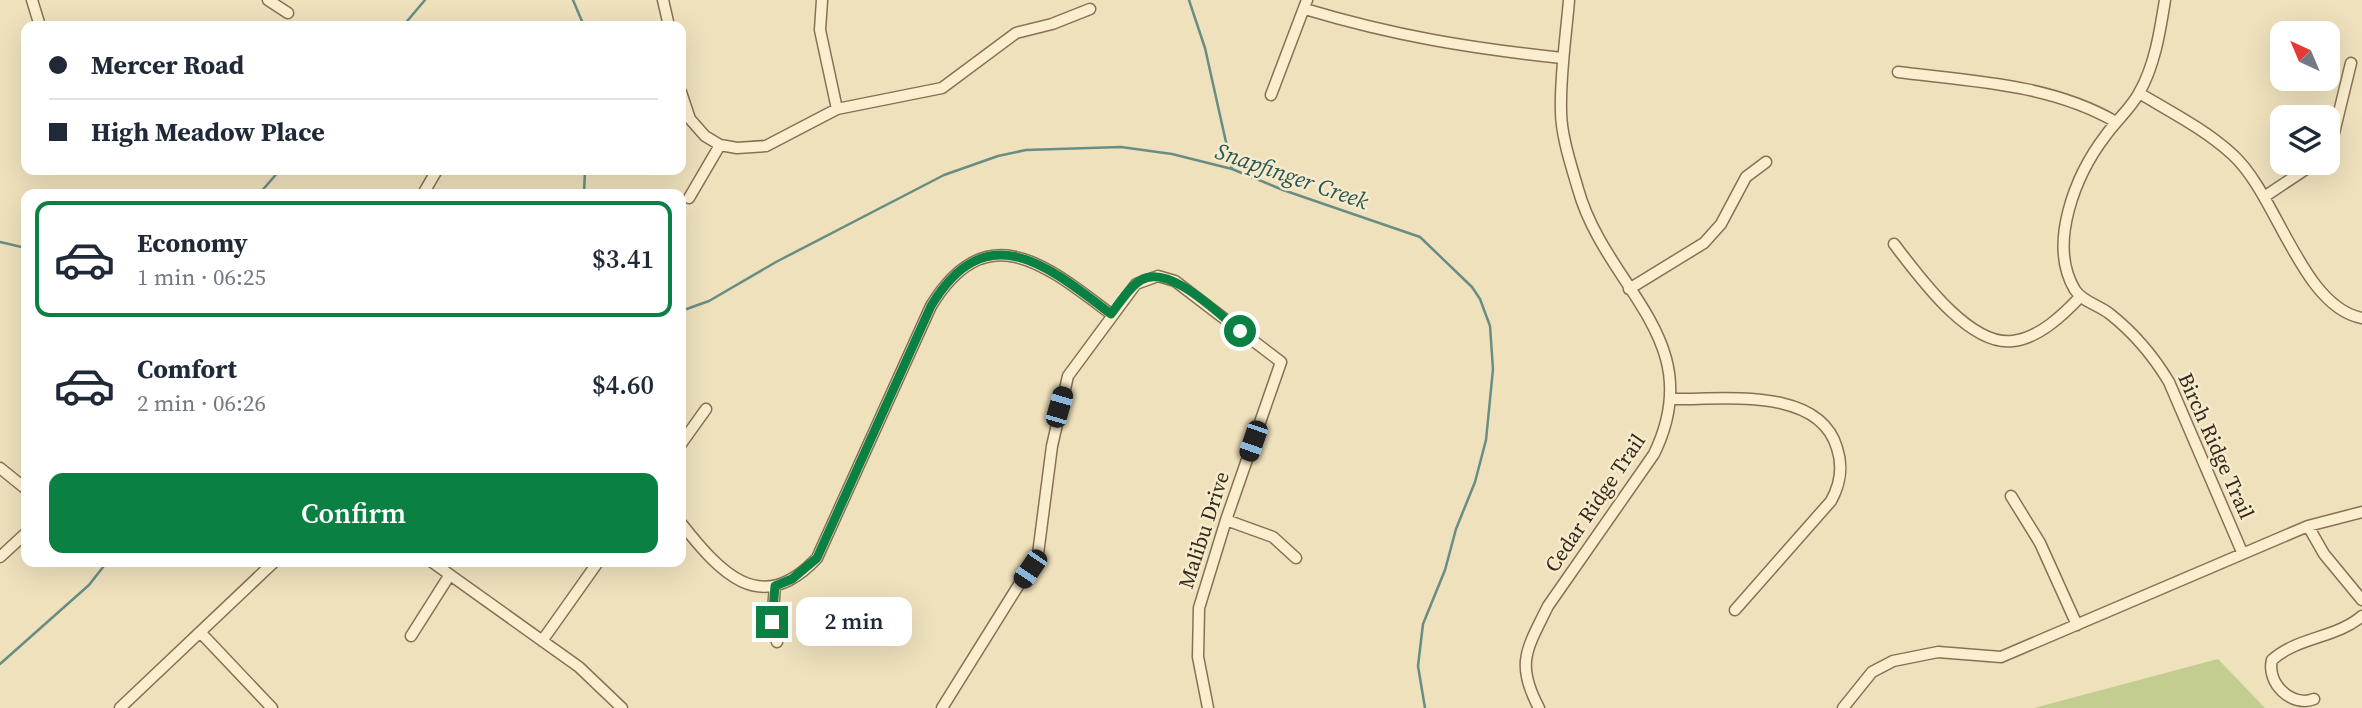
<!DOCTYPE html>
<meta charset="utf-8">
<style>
body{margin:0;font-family:"Source Serif 4",serif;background:#f2f2f3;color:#1f2937;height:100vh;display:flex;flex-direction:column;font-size:26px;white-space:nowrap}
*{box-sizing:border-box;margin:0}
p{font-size:23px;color:#747a83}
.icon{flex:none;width:38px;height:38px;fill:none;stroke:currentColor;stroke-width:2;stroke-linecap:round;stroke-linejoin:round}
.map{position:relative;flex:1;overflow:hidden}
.side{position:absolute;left:21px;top:189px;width:665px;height:378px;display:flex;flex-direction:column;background:#fff;border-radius:14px;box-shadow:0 7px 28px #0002}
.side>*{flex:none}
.banner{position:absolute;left:21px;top:21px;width:665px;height:154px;border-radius:14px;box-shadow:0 7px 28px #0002;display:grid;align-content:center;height:154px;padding:0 28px;background:#fff}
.needle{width:46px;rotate:316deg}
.tools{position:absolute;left:2270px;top:21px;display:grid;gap:14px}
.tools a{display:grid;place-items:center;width:70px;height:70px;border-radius:14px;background:#fff;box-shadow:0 7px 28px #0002;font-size:35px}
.end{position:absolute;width:32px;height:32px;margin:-16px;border:9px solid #0b8043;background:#fff;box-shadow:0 0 0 4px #fff}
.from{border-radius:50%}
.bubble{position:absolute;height:49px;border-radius:14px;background:#fff;box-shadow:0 7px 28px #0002;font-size:23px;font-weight:600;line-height:49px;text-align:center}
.car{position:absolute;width:21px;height:42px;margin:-21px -10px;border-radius:9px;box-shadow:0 0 5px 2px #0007;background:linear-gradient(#222 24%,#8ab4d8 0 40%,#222 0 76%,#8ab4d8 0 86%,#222 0)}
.banner b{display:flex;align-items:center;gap:24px;height:66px;font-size:26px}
.banner b+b{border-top:2px solid #e0e1e3}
.banner i{width:18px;height:18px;background:#1f2937}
ul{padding:12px 0 0;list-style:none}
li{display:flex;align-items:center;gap:21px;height:116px;margin:0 14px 10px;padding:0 14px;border:4px solid transparent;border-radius:14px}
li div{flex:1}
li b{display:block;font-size:26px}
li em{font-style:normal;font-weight:600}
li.selected{border-color:#0b8043}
li>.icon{width:63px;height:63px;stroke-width:1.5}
.primary-button{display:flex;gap:14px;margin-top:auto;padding:14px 28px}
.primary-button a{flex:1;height:80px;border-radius:14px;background:#0b8043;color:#fff;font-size:28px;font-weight:600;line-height:80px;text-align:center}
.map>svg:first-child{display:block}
</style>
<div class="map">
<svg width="2362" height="708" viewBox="0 0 2362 708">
<rect width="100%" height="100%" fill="#efe1bc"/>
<!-- green -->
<path fill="#c4cd90" d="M2218 659 2265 708H2034Z"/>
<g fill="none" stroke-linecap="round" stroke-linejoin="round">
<!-- stream -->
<path stroke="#688d85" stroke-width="2.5" d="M573 0 584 26
M1189 0 1205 48 1232 169
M403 26 425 0
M259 194 280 170
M584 194 585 170
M0 242 26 248
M681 311 709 301 776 262 944 175 998 156 1026 150 1121 147 1172 154 1232 169 1283 190 1420 237 1472 287 1480 299 1490 326 1493 369 1486 440 1475 482 1456 529 1445 570 1423 624 1418 666 1425 708
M0 664 89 585 107 562"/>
<!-- minor casing -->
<g stroke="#877155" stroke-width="13">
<path id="minor" d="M32 0 40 26
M268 0 288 13
M663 0 669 26
M822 0 820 30 837 109
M2165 0C2160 31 2155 65 2139 93 2131 108 2116 121 2106 135 2076 174 2047 244 2075 290 2083 302 2099 305 2110 314 2134 333 2154 357 2169 382L2242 552
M1305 9C1395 36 1469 48 1562 58
M1898 72C1971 81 2051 84 2116 122
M681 92 690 119 705 136 720 145 737 148 766 146 837 109 942 88 1016 33 1052 24 1090 9
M2139 93C2171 112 2206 130 2233 155 2277 195 2302 307 2362 318
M1271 95 1307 0
M2328 147 2333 137 2351 63
M423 194 437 170
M2264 197 2315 163
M689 198 720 145
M1894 244C1918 275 1969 347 2013 341 2039 338 2063 315 2080 297
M1629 289 1704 243 1721 224 1746 177 1766 162
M1672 399C1723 400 1819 386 1837 448 1843 466 1840 485 1831 501L1735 610
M681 444 706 409
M0 468 26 489
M2011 496 2040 543 2077 625
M1226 520 1273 537 1296 558
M681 523C719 571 760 619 817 558L931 306C987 214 1047 266 1111 314
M2308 526 2324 554 2362 600
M0 557 26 533
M432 562 579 667 622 708
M775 586 772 622 777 642
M201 633 272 708
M411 636 449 576
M542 641 598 562
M2314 699C2292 708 2266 683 2272 660 2297 637 2337 638 2362 616
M120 708 274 562
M942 708 1038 554 1052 446 1068 376 1136 284 1158 276 1175 281 1281 362 1226 520 1199 608 1198 657 1208 708
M1539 708C1515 663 1527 649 1548 606L1654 454C1710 339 1606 289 1578 189 1571 165 1561 135 1561 111 1560 74 1566 37 1569 0
M1843 708 1872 672 1893 661 1938 652 2001 657 2308 526 2362 512"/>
</g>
<!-- minor -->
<use href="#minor" stroke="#faeecf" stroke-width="10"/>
</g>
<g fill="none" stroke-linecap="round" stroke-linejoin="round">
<!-- route -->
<path stroke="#0b8043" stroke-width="9" d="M772 622 775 586 792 579 817 558 931 306C986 214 1047 265 1111 314 1119 304 1129 287 1141 280 1170 264 1217 313 1240 331"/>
</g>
<g text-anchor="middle" stroke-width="5" stroke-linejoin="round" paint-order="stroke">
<!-- street labels -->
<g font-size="21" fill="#35281b" stroke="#f6ebcc">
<text transform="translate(2216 446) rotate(66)" y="7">Birch Ridge Trail</text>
<text transform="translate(1595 503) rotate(-56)" y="7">Cedar Ridge Trail</text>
<text transform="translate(1204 530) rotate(-72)" y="7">Malibu Drive</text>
</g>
<!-- water labels -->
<g font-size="23" font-style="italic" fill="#295654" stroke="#f6ebcc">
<text transform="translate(1292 176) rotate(19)" y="8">Snapfinger Creek</text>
</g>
</g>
</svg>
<div class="tools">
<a><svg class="needle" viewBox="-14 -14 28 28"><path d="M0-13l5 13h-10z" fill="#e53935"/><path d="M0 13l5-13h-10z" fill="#747a83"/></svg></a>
<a><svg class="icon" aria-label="layers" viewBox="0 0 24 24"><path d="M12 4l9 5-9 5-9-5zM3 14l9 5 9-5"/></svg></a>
</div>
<i class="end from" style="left:1240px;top:331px"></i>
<i class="end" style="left:772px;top:622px"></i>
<div class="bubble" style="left:796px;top:597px;width:116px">2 min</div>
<i class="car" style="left:1059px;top:407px;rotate:16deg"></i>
<i class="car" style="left:1253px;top:441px;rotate:199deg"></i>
<i class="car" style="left:1030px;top:569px;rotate:214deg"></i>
<div class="banner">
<b><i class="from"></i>Mercer Road</b>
<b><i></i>High Meadow Place</b>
</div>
<section class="side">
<ul>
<li class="selected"><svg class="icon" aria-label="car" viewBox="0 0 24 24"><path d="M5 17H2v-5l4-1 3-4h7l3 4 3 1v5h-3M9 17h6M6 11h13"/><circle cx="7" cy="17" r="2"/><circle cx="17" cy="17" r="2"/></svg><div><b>Economy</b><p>1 min · 06:25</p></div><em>$3.41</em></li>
<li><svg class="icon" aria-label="car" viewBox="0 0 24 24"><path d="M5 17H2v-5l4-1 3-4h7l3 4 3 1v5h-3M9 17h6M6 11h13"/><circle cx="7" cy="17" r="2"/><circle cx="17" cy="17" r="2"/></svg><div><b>Comfort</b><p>2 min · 06:26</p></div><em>$4.60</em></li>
</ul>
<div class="primary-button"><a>Confirm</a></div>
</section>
</div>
